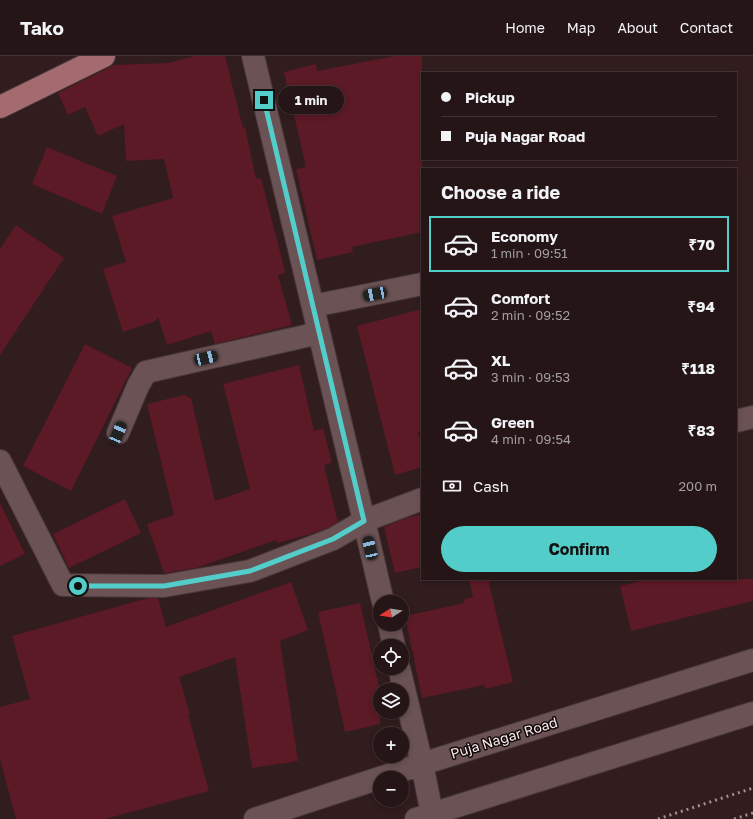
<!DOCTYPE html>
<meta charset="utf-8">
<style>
body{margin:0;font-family:"Golos Text",sans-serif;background:#312223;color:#f1f3f6;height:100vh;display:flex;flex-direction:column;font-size:15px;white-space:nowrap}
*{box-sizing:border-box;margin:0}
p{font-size:13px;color:#a39fa1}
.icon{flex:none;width:22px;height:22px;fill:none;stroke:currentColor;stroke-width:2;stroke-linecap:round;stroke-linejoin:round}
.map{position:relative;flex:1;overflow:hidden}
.sheet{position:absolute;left:421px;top:112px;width:316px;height:412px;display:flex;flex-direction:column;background:#251516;border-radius:0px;box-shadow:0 2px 6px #0003,0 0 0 1px #423435}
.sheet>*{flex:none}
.top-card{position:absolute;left:421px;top:16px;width:316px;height:88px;border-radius:0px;box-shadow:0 2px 6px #0003,0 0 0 1px #423435;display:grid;align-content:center;height:88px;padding:0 20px;background:#251516}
.needle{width:26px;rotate:258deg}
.fabs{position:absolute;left:373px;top:539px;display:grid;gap:8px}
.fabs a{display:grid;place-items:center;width:36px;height:36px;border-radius:50%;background:#251516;box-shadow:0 2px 6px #0003,0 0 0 1px #423435;font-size:20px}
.end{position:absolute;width:18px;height:18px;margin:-9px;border:5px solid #53cdca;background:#111;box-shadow:0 0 0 2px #111}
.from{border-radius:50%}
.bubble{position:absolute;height:28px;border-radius:14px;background:#251516;box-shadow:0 2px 6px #0003,0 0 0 1px #423435;font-size:13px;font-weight:700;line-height:28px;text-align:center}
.car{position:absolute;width:12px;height:24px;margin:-12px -6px;border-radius:5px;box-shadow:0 0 3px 1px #0007;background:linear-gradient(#222 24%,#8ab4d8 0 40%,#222 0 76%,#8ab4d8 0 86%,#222 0)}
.top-card b{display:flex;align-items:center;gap:14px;height:38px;font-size:15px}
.top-card b+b{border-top:1px solid #423435}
.top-card i{width:10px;height:10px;background:#f1f3f6}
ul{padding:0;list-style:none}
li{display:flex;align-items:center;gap:12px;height:56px;margin:0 8px 6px;padding:0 12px;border:2px solid transparent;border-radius:0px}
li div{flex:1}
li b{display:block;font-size:15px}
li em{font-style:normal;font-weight:700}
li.on{border-color:#53cdca}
li>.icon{width:36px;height:36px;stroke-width:1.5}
h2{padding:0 20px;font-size:18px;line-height:48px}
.pay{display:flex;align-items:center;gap:10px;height:44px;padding:0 20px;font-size:15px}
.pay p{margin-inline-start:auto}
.cta{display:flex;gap:8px;margin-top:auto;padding:8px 20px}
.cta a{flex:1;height:46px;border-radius:24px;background:#53cdca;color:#111;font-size:16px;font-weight:700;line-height:46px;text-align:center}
header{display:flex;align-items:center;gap:24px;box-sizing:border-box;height:56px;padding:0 20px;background:#251516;border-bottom:1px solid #423435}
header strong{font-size:19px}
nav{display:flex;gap:22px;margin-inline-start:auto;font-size:14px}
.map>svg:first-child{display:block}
</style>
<header>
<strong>Tako</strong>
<nav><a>Home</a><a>Map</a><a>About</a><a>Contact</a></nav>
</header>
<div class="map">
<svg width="753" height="763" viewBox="0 0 753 763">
<rect width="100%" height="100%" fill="#311c1e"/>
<!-- building -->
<path fill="#5c1926" d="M195 0H225L243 72 245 71 256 123 261 122 284 211 285 217 278 219 292 269 215 288 211 275 167 289 158 261 156 265 123 276 103 213 126 206 112 160 173 142 164 103 126 105 124 68 98 80 85 51 68 59 58 37 114 9 168 7Z
M395 0H422V176L352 191 353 196 317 204 296 113 306 111 284 16 316 8 317 15Z
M47 91 117 120 102 158 32 128Z
M16 169 64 202 0 299V193Z
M422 253V375L418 376 422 393V411L395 419 357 270Z
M85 288 132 312 71 435 23 410Z
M299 309 314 375 323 372 332 407 324 409 338 466 328 472 308 479 277 487 276 484 196 512 164 517 147 468 174 459 147 348 184 339 191 342 215 445 250 433 223 328Z
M125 443 141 477 69 512 53 478Z
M0 447 25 498 0 510Z
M422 458V511L395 517 384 471 406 462Z
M469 523H488L513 626 485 633 484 629 422 642 405 560 464 547 463 544 473 541Z
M648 523H753V545L631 575 620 530Z
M291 526 308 574 280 585 298 705 252 712 235 601 179 621 190 658H188L209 735 105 763H16L0 703V651L30 643 12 580 148 542H158L166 571Z
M360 547 380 635V668L345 676 318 556Z"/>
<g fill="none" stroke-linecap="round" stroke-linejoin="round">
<!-- minor casing -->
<g stroke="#49383a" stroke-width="24">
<path id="minor" d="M253 0 364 465 422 443
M313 250 422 228
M736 365 753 361
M118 377 138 330 146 316 319 277
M0 405 63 529 164 530 250 515 333 483 364 465 383 546
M389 568 394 590
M399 612 422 708 432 758
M255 763 422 708 753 604
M416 763 753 657"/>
</g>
<!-- major casing -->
<g stroke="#49383a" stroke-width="24">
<path id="major" d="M0 51 104 0"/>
</g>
<!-- minor -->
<use href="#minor" stroke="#6b5254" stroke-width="22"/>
<!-- major -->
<use href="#major" stroke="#a36b70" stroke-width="22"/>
<!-- rail -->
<path stroke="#a18f91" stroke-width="3" stroke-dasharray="2 4" stroke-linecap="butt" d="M658 763 753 732
M734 763 753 757"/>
</g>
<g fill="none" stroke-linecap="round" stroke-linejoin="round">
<!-- route -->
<path stroke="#53cdca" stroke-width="5" d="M78 530H164L250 515 333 483 364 465 264 44"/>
</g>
<g text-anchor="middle" stroke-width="3" stroke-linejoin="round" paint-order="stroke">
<!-- street labels -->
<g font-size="14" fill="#f8e9ea" stroke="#130a0a">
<text transform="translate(504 682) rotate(-17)" y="5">Puja Nagar Road</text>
</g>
</g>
</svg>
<div class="fabs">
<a><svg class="needle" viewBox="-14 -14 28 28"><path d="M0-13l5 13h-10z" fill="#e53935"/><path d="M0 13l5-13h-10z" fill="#a39fa1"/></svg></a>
<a><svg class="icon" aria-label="locate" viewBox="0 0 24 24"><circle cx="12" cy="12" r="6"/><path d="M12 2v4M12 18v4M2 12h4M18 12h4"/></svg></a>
<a><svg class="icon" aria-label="layers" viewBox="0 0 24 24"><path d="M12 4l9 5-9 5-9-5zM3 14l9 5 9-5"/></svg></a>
<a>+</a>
<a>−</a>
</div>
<i class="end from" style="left:78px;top:530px"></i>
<i class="end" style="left:264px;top:44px"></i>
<div class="bubble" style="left:278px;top:30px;width:66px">1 min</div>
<i class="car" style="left:375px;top:238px;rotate:259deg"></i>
<i class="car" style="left:206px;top:302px;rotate:77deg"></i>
<i class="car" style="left:118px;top:377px;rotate:23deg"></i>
<i class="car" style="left:370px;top:492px;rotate:347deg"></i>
<div class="top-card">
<b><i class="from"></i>Pickup</b>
<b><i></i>Puja Nagar Road</b>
</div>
<section class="sheet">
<h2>Choose a ride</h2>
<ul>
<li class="on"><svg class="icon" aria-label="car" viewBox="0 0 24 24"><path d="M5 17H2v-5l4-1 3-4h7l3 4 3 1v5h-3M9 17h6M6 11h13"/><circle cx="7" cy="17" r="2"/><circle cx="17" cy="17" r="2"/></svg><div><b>Economy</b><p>1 min · 09:51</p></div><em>₹70</em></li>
<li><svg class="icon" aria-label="car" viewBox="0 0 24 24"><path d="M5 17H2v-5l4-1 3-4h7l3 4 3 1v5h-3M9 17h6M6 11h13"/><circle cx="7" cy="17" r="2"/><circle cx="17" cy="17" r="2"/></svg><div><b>Comfort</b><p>2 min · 09:52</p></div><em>₹94</em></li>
<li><svg class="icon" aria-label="car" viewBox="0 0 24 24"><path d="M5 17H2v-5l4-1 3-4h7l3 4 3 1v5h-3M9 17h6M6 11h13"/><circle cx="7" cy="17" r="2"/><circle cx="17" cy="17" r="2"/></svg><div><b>XL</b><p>3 min · 09:53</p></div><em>₹118</em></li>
<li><svg class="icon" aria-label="car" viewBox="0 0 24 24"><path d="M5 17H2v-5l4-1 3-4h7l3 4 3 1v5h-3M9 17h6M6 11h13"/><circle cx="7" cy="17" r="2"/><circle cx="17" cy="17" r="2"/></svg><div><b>Green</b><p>4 min · 09:54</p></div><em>₹83</em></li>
</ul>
<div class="pay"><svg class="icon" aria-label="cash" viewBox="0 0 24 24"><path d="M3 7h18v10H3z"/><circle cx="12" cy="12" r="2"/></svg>Cash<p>200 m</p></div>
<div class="cta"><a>Confirm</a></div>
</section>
</div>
